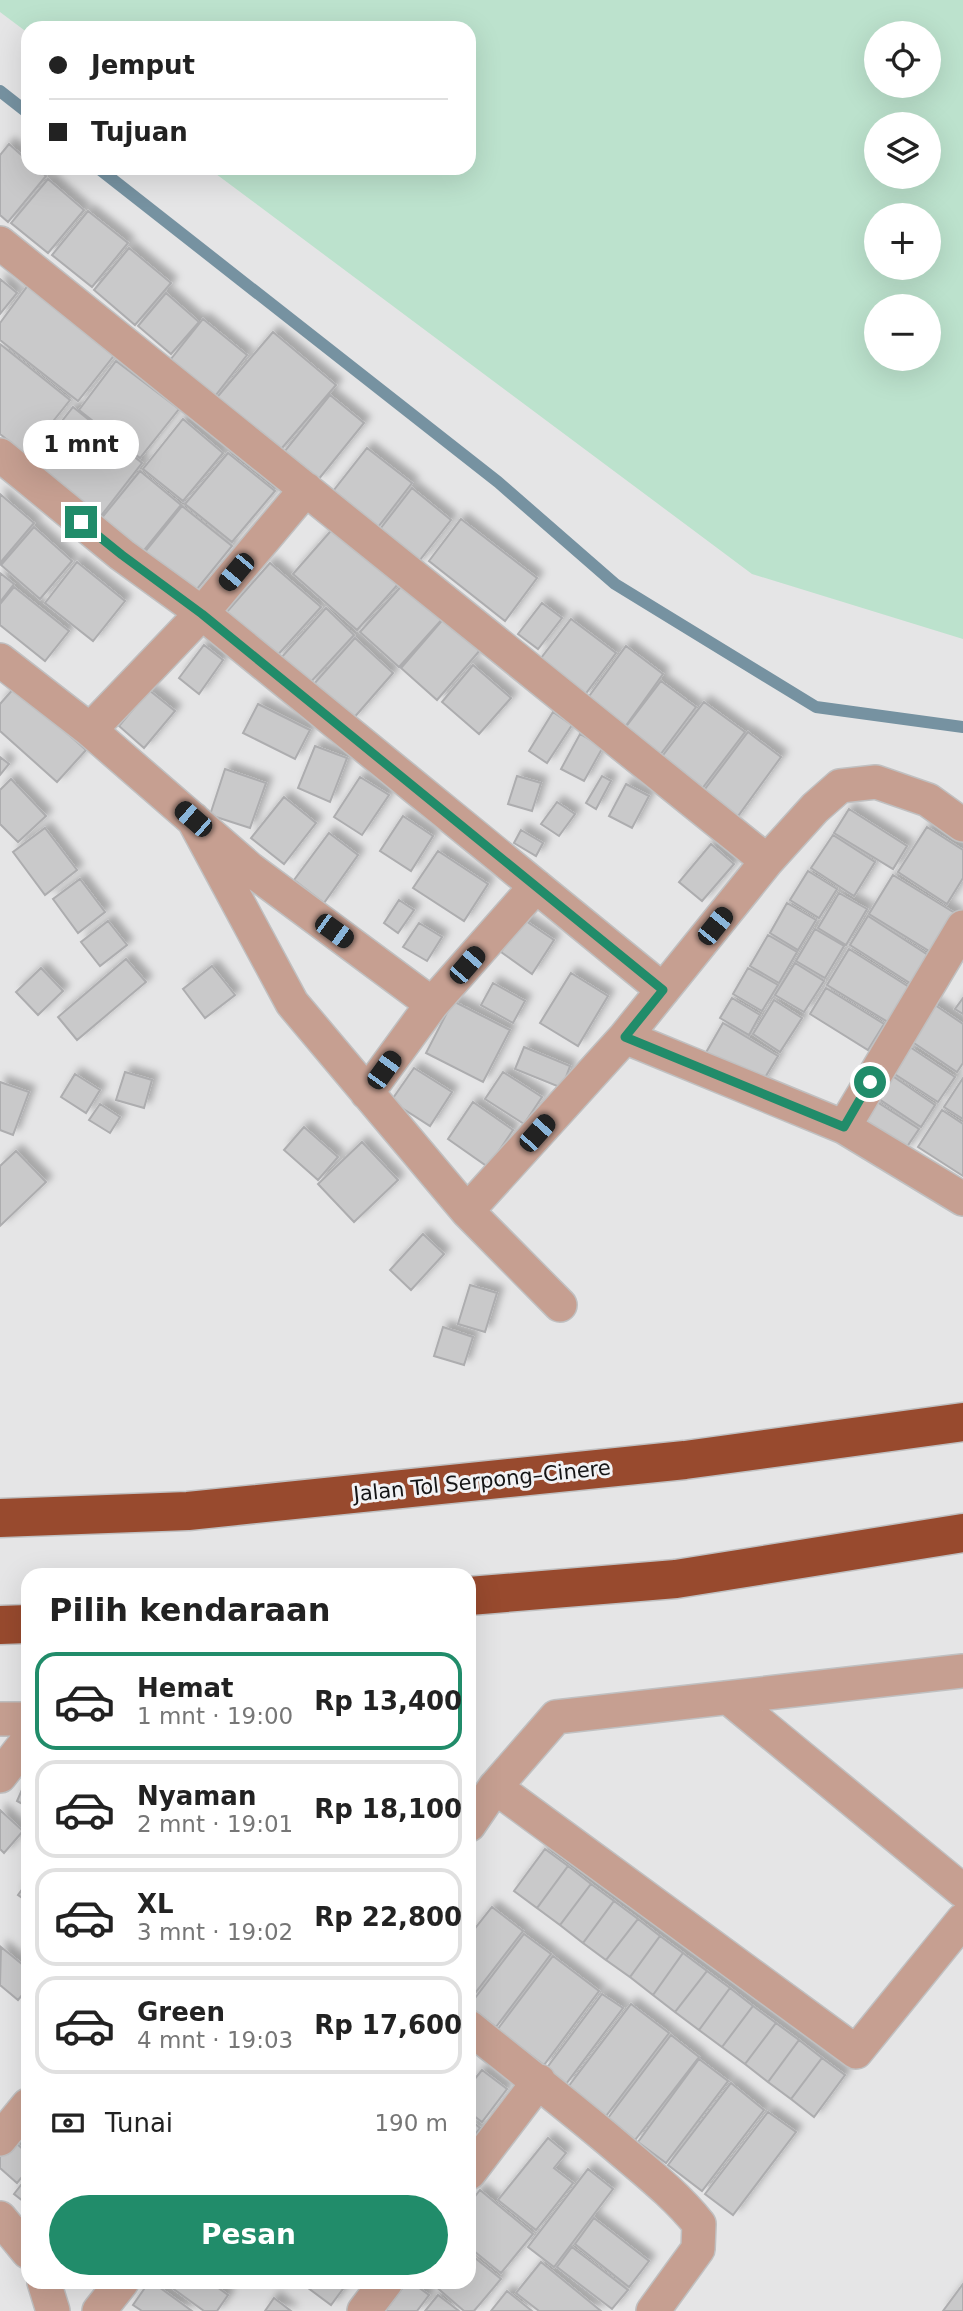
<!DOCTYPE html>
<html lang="id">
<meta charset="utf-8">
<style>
body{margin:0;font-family:"DejaVu Sans",sans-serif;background:#f6f6f6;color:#222;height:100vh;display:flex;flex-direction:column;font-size:26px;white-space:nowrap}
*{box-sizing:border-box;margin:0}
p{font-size:23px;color:#767676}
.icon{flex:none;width:38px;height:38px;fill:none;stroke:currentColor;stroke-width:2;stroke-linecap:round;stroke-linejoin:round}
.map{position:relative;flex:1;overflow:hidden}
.drawer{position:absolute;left:21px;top:1568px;width:455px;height:721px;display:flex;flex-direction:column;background:#fff;border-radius:21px;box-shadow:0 7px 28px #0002}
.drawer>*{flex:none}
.guide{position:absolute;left:21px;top:21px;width:455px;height:154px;border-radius:21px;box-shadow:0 7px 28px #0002;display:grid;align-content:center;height:154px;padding:0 28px;background:#fff}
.buttons{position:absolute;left:864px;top:21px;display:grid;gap:14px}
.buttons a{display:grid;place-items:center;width:77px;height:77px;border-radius:50%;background:#fff;box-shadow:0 7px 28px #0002;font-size:35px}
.end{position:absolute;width:32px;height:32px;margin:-16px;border:9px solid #218c6a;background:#fff;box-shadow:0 0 0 4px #fff}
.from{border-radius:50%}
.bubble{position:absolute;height:49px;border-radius:24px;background:#fff;box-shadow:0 7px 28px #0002;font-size:23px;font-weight:600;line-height:49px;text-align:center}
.car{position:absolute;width:21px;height:42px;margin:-21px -10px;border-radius:9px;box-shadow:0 0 5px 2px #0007;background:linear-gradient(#222 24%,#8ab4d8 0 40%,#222 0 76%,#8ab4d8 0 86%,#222 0)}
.guide b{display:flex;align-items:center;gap:24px;height:66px;font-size:26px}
.guide b+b{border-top:2px solid #e0e0e0}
.guide i{width:18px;height:18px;background:#222}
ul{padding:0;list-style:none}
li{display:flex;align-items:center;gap:21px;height:98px;margin:0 14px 10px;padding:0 14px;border:4px solid #e0e0e0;border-radius:21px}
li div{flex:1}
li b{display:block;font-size:26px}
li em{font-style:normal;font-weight:600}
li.selected{border-color:#218c6a}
li>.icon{width:63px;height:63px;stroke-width:1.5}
h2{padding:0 28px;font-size:32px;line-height:84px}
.pay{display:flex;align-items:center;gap:18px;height:77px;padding:0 28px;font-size:26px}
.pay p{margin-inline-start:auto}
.primary-button{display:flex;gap:14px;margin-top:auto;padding:14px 28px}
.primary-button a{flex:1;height:80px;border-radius:42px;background:#218c6a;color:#fff;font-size:28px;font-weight:600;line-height:80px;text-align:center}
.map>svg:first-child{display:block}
</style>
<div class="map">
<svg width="963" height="2311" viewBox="0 0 963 2311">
<defs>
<filter id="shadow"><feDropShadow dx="6" dy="-6" stdDeviation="3.5" flood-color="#0004"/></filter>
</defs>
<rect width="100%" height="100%" fill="#e5e5e6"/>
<!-- green -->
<path fill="#bce2cd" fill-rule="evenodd" d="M0 0H963V639L752 574 208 168H469V28H28V33L0 12ZM877 33H929V86H877ZM877 124H929V177H877ZM877 215H929V268H877ZM877 306H929V359H877Z"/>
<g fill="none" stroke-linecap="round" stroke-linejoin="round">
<!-- stream -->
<path stroke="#7692a1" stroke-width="12" d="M0 91 28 113
M98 168 498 482 615 584 816 707 963 727"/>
</g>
<!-- building -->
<path fill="#c9c9ca" stroke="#adadaf" stroke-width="2" filter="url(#shadow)" d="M9 144 28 161V168H37L46 176 8 222 0 215V155Z
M48 179 84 210 48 253 11 223Z
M88 211 128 243 92 287 52 255Z
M129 248 171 283 135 325 94 290Z
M0 279 17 293 0 314Z
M29 284 116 353 78 401 0 340V323Z
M166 293 199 322 171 354 138 326Z
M203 319 247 355 212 400 167 364Z
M273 332 336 385 276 455 213 402Z
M0 344 70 400 26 455 0 434Z
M116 361 179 409 140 458 79 410Z
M330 395 364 423 318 480 284 452Z
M73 407 142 463 100 517 30 462Z
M183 419 223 453 183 501 143 469Z
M367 448 412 483 375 531 330 495Z
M228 453 275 491 232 542 185 504Z
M140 471 181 505 141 554 100 520Z
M412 488 451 520 416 565 377 533Z
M0 494 34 523 0 563Z
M182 506 232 546 193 594 144 553Z
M461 519 537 578 505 621 429 561Z
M336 525 400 582 357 630 293 574Z
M34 527 72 561 40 599 1 565Z
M77 562 125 601 93 641 45 603Z
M270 563 321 607 275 658 225 614Z
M0 573 14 584 0 602Z
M406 581 445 616 399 667 360 632Z
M14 587 69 631 45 661 0 625V604Z
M542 603 562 618 538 649 518 634Z
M326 608 354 635 308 685 280 659Z
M445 617 481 649 437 700 401 668Z
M571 619 616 653 584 696 538 662Z
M355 638 393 673 352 720 313 685Z
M204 645 223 660 199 694 179 678Z
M626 646 663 674 625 727 587 699Z
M473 665 511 698 479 734 442 702Z
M661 681 696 707 657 759 622 732Z
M15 687 86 750 57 782 0 731V704Z
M149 690 175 711 144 748 119 726Z
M704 702 745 732 698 794 657 763Z
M258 704 310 730 295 759 243 733Z
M553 712 572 725 547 763 529 751Z
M748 732 781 757 733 823 699 797Z
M580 734 603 747 584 781 561 769Z
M315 746 347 758 330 802 298 788Z
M0 757 9 764 0 775Z
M225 769 266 783 250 828 210 815Z
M517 776 541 783 532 811 508 804Z
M602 776 611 781 596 809 586 803Z
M360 777 389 795 362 835 334 817Z
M11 779 46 816 18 842 0 824V790Z
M626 784 649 796 632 828 609 816Z
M284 797 316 823 284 864 251 838Z
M557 802 575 814 559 836 541 824Z
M849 809 907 846 893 869 834 833Z
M403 816 433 836 411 871 380 851Z
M927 827 963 850V878L947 904 898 872Z
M45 828 77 870 45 895 13 852Z
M521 830 543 843 536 856 514 843Z
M329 833 358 855 324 903 294 880Z
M833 835 875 862 854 896 811 868Z
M711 844 734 864 702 901 679 882Z
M438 851 488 884 464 921 413 888Z
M808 871 837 889 819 918 790 900Z
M893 875 958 915 934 954 869 914Z
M80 879 105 912 78 933 53 899Z
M839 893 867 909 846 945 818 928Z
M399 900 414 910 398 933 384 923Z
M787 903 816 920 798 950 770 933Z
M868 916 931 957 913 985 850 945Z
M523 919 554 940 532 974 501 952Z
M108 921 127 945 100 966 81 942Z
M419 923 442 937 427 961 403 947Z
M815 929 844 946 825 978 796 961Z
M768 935 797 952 779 983 750 966Z
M849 949 909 987 888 1022 827 985Z
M126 959 146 982 77 1040 58 1017Z
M795 963 824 981 804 1012 775 995Z
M212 966 235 995 205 1018 183 989Z
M41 968 63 991 38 1015 16 992Z
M748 968 778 985 762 1011 733 994Z
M571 973 608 996 578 1046 540 1023Z
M493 983 525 1001 513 1023 481 1005Z
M826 988 884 1024 868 1050 810 1014Z
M732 998 760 1015 749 1035 720 1018Z
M963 998V1014L955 1009Z
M774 1000 802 1018 780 1052 753 1034Z
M453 1001 510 1030 483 1082 426 1053Z
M932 1003 963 1024V1063L957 1072 908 1039Z
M723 1023 778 1056 758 1089 704 1056Z
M524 1047 570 1066 562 1088 515 1069Z
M910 1047 955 1077 938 1102 893 1073Z
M414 1068 452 1092 430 1126 391 1101Z
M125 1072 152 1080 144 1108 116 1100Z
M503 1072 542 1097 524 1124 485 1099Z
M75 1074 100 1090 86 1113 61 1097Z
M891 1075 935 1105 921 1127 876 1097Z
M963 1078V1119L944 1107Z
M0 1082 29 1092 13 1135 0 1130Z
M874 1100 919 1129 904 1151 860 1122Z
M473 1102 513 1130 488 1167 448 1139Z
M100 1104 120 1117 110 1133 89 1120Z
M942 1110 963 1124V1176L918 1147Z
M304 1127 338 1157 318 1180 284 1150Z
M362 1142 398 1180 354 1222 318 1184Z
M16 1151 46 1182 0 1226V1166Z
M423 1234 444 1254 411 1290 390 1270Z
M470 1285 497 1293 485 1332 458 1324Z
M443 1327 473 1337 464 1365 434 1356Z
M28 1776V1807L17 1801Z
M0 1810 23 1831 4 1853 0 1849Z
M545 1849 568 1866 537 1908 514 1891Z
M568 1866 591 1884 560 1925 537 1908Z
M28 1881V1902L18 1895Z
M591 1884 614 1901 583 1943 560 1925Z
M614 1901 638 1919 606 1960 583 1943Z
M492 1907 523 1931 469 2001V1936Z
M638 1919 660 1936 630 1977 606 1960Z
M524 1934 551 1954 496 2027 469 2006Z
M660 1936 683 1953 653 1995 630 1977Z
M1 1947 28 1969V1988L18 2000 0 1985Z
M683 1953 707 1971 675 2012 653 1995Z
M553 1956 599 1991 544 2065 497 2030Z
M707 1971 730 1988 699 2030 675 2012Z
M730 1988 753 2006 722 2047 699 2030Z
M602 1994 623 2008 566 2084 546 2069Z
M631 2004 669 2033 606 2116 568 2087Z
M753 2006 776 2023 745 2064 722 2047Z
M776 2023 799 2040 768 2082 745 2064Z
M671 2035 699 2057 635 2140 608 2118Z
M799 2040 822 2058 791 2099 768 2082Z
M822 2058 845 2075 814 2117 791 2099Z
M699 2059 728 2081 666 2163 638 2142Z
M482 2070 507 2089 482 2122 469 2112V2086Z
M731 2083 764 2110 702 2191 668 2165Z
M768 2112 796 2132 733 2215 705 2194Z
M469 2119 480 2128 469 2142Z
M548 2138 566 2153 554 2168 573 2183 536 2230 498 2200Z
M14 2141 28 2154V2170L17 2183 0 2168V2157Z
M588 2169 613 2189 554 2267 528 2247Z
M28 2176V2205L14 2194Z
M480 2190 533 2234 501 2273 469 2247V2204Z
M594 2218 649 2261 629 2287 575 2244Z
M572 2247 628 2290 612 2309 557 2267Z
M469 2253 501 2279 474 2311H464L434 2285 436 2282H469Z
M541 2262 601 2311H539L516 2293Z
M149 2282H152L192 2311H142L133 2305Z
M164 2282H210L228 2295 217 2311H204Z
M300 2282H348L331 2305Z
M407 2282H411L429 2295 417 2311H385Z
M963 2284V2311H943Z
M507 2291 532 2311H491Z
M438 2295 459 2311H425Z
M274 2298 291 2311H265Z"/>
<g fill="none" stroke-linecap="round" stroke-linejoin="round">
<!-- minor casing -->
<g stroke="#c0c0c1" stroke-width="36">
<path id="minor" d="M0 243 767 861
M0 455 122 555 202 613 663 990
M0 660 90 730 250 869 432 1004
M90 730 202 613 306 489
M193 819 292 1003 467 1211 560 1305
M625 1037 844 1127 963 1199
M367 1093 432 1004 536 886
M844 1127 963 927
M467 1211 625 1037 767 861 815 808 840 786 876 782 928 800 963 825
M729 1698 963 1891
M0 1719H28
M0 1776 28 1740
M495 1787 856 2052 963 1920
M469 1825 495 1787 556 1717 963 1671
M469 2027C518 2067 568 2105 616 2146 645 2171 675 2194 699 2224L698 2249 653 2311
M0 2139 28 2105
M469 2173 539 2081
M0 2218 28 2252
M44 2282 53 2311
M99 2311 122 2282
M364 2311 386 2282"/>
</g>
<!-- motorway casing -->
<g stroke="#c0c0c1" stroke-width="41">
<path id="motorway" d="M0 1518 188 1511 685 1460 963 1422
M469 1596 676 1579 963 1533
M0 1625 28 1624"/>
</g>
<!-- minor -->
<use href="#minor" stroke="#c69f91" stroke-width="33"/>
<!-- motorway -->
<use href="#motorway" stroke="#984a2e" stroke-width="38"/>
</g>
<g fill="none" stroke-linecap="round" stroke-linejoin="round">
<!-- route -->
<path stroke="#218c6a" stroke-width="9" d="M81 522 122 555 202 614 663 990 625 1037 844 1127 870 1082"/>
</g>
<g text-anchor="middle" stroke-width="6" stroke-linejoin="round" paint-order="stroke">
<!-- street labels -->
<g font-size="21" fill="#151516" stroke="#f2f2f4">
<text transform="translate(482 1481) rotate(-6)" y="7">Jalan Tol Serpong–Cinere</text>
</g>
</g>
</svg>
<div class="buttons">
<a><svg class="icon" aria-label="locate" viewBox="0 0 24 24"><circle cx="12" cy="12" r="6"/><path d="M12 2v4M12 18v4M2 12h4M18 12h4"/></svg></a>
<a><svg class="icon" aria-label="layers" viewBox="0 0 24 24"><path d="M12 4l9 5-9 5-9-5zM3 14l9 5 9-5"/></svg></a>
<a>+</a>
<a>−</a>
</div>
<i class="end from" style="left:870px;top:1082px"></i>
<i class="end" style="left:81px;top:522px"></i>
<div class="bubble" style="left:23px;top:420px;width:116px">1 mnt</div>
<i class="car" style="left:236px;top:572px;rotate:220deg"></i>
<i class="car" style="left:193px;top:819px;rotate:311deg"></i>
<i class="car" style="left:715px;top:926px;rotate:39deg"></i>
<i class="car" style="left:334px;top:931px;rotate:126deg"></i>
<i class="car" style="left:467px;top:965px;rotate:41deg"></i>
<i class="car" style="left:384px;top:1070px;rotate:36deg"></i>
<i class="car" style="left:537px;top:1133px;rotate:42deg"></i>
<div class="guide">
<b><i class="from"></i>Jemput</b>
<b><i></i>Tujuan</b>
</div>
<section class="drawer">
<h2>Pilih kendaraan</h2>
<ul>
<li class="selected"><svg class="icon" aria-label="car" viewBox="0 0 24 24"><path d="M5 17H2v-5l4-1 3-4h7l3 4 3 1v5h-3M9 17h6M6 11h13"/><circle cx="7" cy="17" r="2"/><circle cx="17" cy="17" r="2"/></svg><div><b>Hemat</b><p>1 mnt · 19:00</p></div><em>Rp 13,400</em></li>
<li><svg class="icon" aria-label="car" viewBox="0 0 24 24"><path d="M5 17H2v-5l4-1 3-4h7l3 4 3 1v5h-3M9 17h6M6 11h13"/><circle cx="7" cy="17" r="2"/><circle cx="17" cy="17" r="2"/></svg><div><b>Nyaman</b><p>2 mnt · 19:01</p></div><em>Rp 18,100</em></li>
<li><svg class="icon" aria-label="car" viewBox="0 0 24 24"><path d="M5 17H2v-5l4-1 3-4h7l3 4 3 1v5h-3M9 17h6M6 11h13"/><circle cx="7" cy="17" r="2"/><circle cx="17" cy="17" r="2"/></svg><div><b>XL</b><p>3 mnt · 19:02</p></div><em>Rp 22,800</em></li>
<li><svg class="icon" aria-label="car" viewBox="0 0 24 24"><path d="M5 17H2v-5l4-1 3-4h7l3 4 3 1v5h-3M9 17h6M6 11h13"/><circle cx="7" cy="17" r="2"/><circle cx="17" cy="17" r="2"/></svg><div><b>Green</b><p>4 mnt · 19:03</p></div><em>Rp 17,600</em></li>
</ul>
<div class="pay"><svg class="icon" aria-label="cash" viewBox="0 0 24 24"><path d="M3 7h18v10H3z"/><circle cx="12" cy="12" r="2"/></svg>Tunai<p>190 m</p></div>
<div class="primary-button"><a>Pesan</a></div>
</section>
</div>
